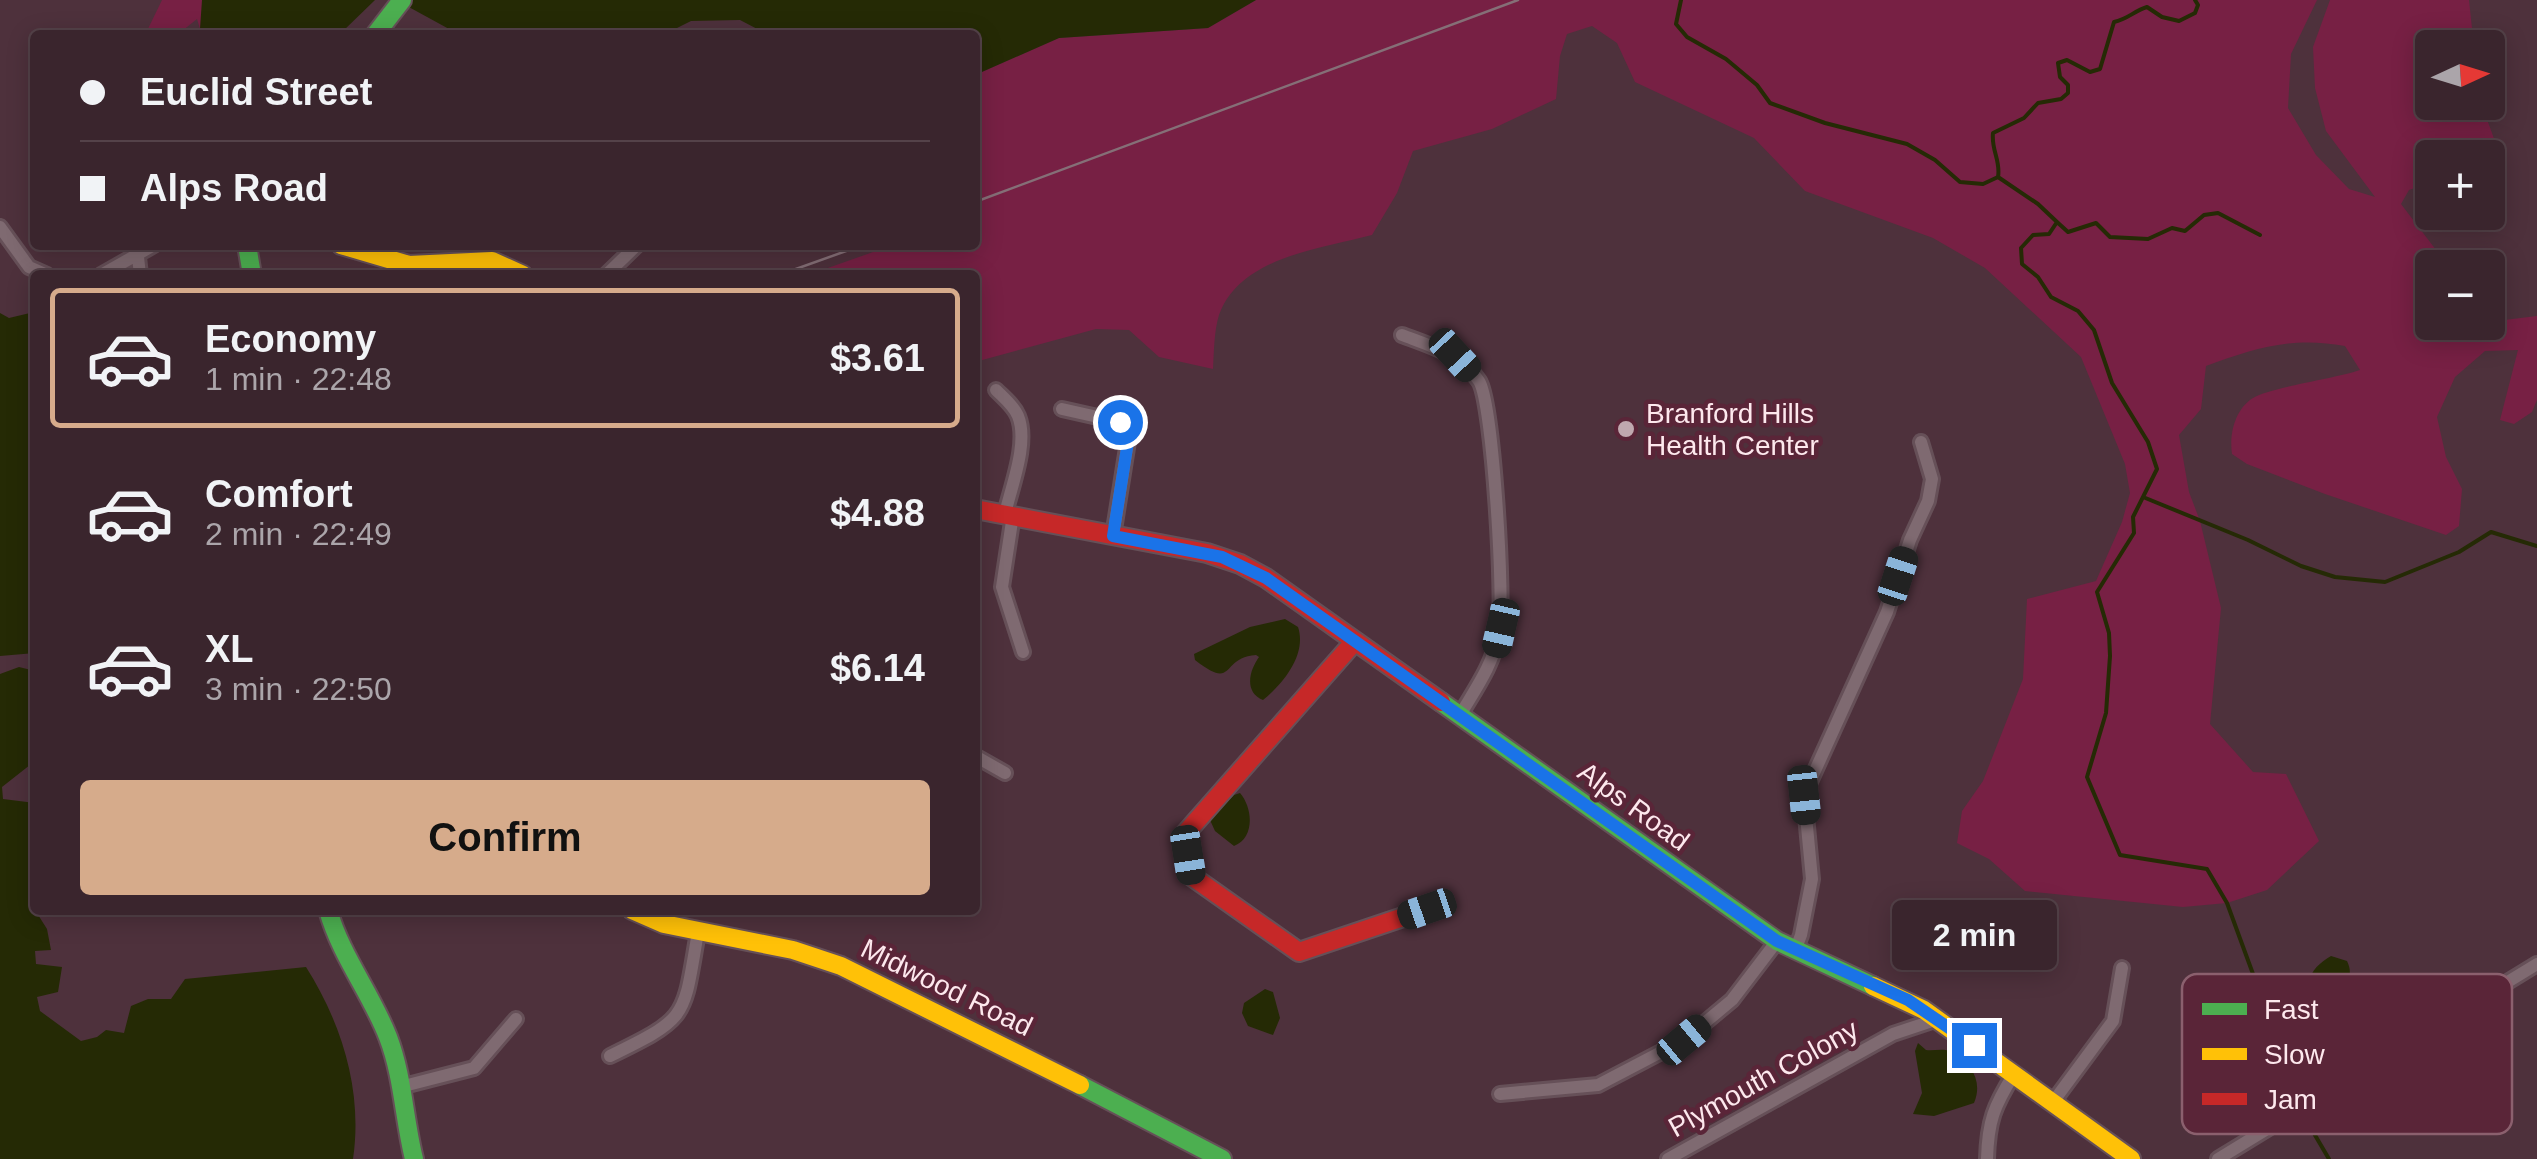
<!DOCTYPE html>
<meta charset="utf-8">
<style>
body{margin:0;font-family:Helvetica,sans-serif;background:#453139;color:#f1f3f6;height:100vh;display:flex;flex-direction:column;font-size:38px;white-space:nowrap}
*{box-sizing:border-box;margin:0}
p{font-size:32px;color:#aba5aa}
.icon{flex:none;width:55px;height:55px;fill:none;stroke:currentColor;stroke-width:2;stroke-linecap:round;stroke-linejoin:round}
.map{position:relative;flex:1;overflow:hidden}
.panel{position:absolute;left:30px;top:270px;width:950px;height:645px;display:flex;flex-direction:column;background:#3a252d;border-radius:10px;box-shadow:0 5px 25px #0003,0 0 0 2px #544249}
.panel>*{flex:none}
.hud{position:absolute;left:30px;top:30px;width:950px;height:220px;border-radius:10px;box-shadow:0 5px 25px #0003,0 0 0 2px #544249;display:grid;align-content:center;height:220px;padding:0 50px;background:#3a252d}
.needle{width:65px;rotate:86deg}
.tools{position:absolute;left:2415px;top:30px;display:grid;gap:20px}
.tools a{display:grid;place-items:center;width:90px;height:90px;border-radius:10px;background:#3a252d;box-shadow:0 5px 25px #0003,0 0 0 2px #544249;font-size:50px}
.end{position:absolute;width:45px;height:45px;margin:-22px;border:12px solid #1a73e8;background:#fff;box-shadow:0 0 0 5px #fff}
.from{border-radius:50%}
.bubble{position:absolute;height:70px;border-radius:10px;background:#3a252d;box-shadow:0 5px 25px #0003,0 0 0 2px #544249;font-size:32px;font-weight:700;line-height:70px;text-align:center}
.car{position:absolute;width:30px;height:60px;margin:-30px -15px;border-radius:12px;box-shadow:0 0 8px 2px #0007;background:linear-gradient(#222 24%,#8ab4d8 0 40%,#222 0 76%,#8ab4d8 0 86%,#222 0)}
.hud b{display:flex;align-items:center;gap:35px;height:95px;font-size:38px}
.hud b+b{border-top:2px solid #544249}
.hud i{width:25px;height:25px;background:#f1f3f6}
ul{padding:18px 0 0;list-style:none}
li{display:flex;align-items:center;gap:30px;height:140px;margin:0 20px 15px;padding:0 30px;border:5px solid transparent;border-radius:10px}
li div{flex:1}
li b{display:block;font-size:38px}
li em{font-style:normal;font-weight:700}
li.on{border-color:#d6ab8b}
li>.icon{width:90px;height:90px;stroke-width:1.5}
.primary-button{display:flex;gap:20px;margin-top:auto;padding:20px 50px}
.primary-button a{flex:1;height:115px;border-radius:10px;background:#d6ab8b;color:#111;font-size:40px;font-weight:700;line-height:115px;text-align:center}
.map>svg:first-child{display:block}
</style>
<div class="map">
<svg width="2537" height="1159" viewBox="0 0 2537 1159">
<rect width="100%" height="100%" fill="#4e313c"/>
<!-- green -->
<path fill="#772044" d="M162 0H349L365 7 341 33 200 29 197 19 177 35H145Z
M1256 0H2317L2291 54 2288 108 2316 155 2349 189 2375 197 2326 131 2315 88 2313 47 2330 0H2469L2474 47 2432 48V102L2481 103 2500 155 2488 164V158H2432V182L2409 190 2401 204 2449 267 2432 268V322H2488L2537 316V400L2532 412 2514 424 2500 420 2518 350 2485 351 2455 377 2437 417 2446 457 2462 489 2459 526 2446 535 2325 494 2247 464 2232 454C2229 434 2235 409 2253 398 2271 387 2334 379 2360 370L2345 346C2293 336 2255 348 2206 366L2201 409 2179 435 2189 492 2200 521 2221 608 2210 724 2253 772 2286 774 2319 841 2267 890 2227 903 2183 907 2025 891 1989 859 1957 843 1962 811 1983 781 2023 679 2027 599 2096 581 2122 522 2130 493 2125 464 2081 357 1985 268 1933 238 1805 191 1754 138 1635 82 1617 43 1592 26 1567 34 1560 56 1556 99 1492 129 1413 151 1397 193 1372 235C1319 249 1240 257 1219 315 1214 331 1214 352 1213 369L1159 357 1129 330 1096 329 975 362V275H808L893 245H975V75L1059 38 1208 28Z"/>
<!-- water -->
<path fill="#252a05" d="M202 0H375L341 33 200 29Z
M396 0H1256L1208 28 1059 38 975 75V35H769L740 20 691 21 663 35H460Z
M0 313 9 318 30 313 35 316V653L0 656Z
M1285 619 1298 627C1307 654 1284 683 1263 700 1244 692 1249 671 1259 657L1256 655C1220 657 1236 692 1195 660L1194 654 1250 627Z
M19 667 35 671V761L2 787 3 799 35 803V910L47 929 51 950 35 951 36 964 62 967 58 992 37 997 40 1011 81 1041 97 1037 106 1030 124 1033 131 1006 148 999H171L185 979 306 967C342 1024 363 1091 353 1159H0V674Z
M1240 793C1253 808 1255 838 1234 846L1215 831 1210 820 1234 795Z
M2331 956 2347 961C2358 983 2335 995 2315 995 2302 978 2316 965 2331 956Z
M1265 989 1273 992 1280 1018 1273 1035 1248 1026 1242 1013 1244 1003Z
M1918 1043 1926 1050C1934 1051 1945 1048 1952 1052 1972 1063 1983 1082 1974 1103L1934 1116 1913 1114 1922 1093 1915 1051Z"/>
<g fill="none" stroke-linecap="round" stroke-linejoin="round">
<!-- stream -->
<path stroke="#252a05" stroke-width="4" d="M1681 0 1676 24 1687 37 1726 59 1757 85 1770 103 1825 123 1907 144 1935 160 1960 182 1983 184 1998 177C2001 161 1991 150 1993 133L2024 118 2038 103 2061 99 2068 93V85L2060 77 2058 63 2067 60 2090 72 2100 69 2114 22C2128 19 2134 11 2147 7L2162 17 2179 21 2195 13 2198 5 2195 0
M1998 177 2038 204 2057 222 2049 234 2033 235 2021 248 2022 264 2038 277 2051 297 2078 311 2094 330 2112 383 2148 442 2157 469 2133 517 2134 533 2097 592 2109 633 2110 656 2106 713 2087 777 2120 855 2207 869 2227 903 2297 1094
M2057 222 2068 232 2096 223 2110 237 2148 239 2172 228 2185 231 2204 215 2218 213 2260 235
M2143 497 2248 540 2301 566 2335 577 2385 582 2459 552 2491 532 2537 546
M2312 1130 2329 1159"/>
<!-- street casing -->
<g stroke="#665058" stroke-width="18">
<path id="street" d="M0 227 29 267 47 275
M138 257 140 275
M101 275 154 245
M606 275 637 245
M1402 335C1431 346 1461 354 1479 381 1493 402 1505 604 1499 633 1493 665 1476 688 1460 715
M996 390C1004 398 1014 406 1018 416 1029 443 1011 487 1005 514
M1062 409 1120 422 1130 429 1113 536
M1013 515 1002 587 1023 652
M975 756 1005 773
M1795 951 1801 935 1812 879 1804 795 1887 612 1910 540 1928 501 1932 479 1921 442
M610 1056C690 1017 683 1018 698 932
M400 1087 474 1068 516 1019
M1500 1094 1598 1085 1684 1040 1732 1000 1777 941
M2053 1102 2113 1021 2122 968
M1668 1159 1893 1034 1938 1019
M1987 1159C1988 1121 1994 1106 2014 1074
M2218 1159 2537 964"/>
</g>
<!-- fast casing -->
<g stroke="#665058" stroke-width="22">
<path id="fast" d="M375 35 402 0
M247 245 252 275
M1441 702 1777 941 1873 986
M328 910C341 956 371 993 388 1037 403 1076 404 1119 414 1159
M1080 1085 1222 1159"/>
</g>
<!-- slow casing -->
<g stroke="#665058" stroke-width="22">
<path id="slow" d="M341 245 409 265 492 261 523 275
M632 910 664 924 793 950 841 966 1080 1085
M1873 986 1924 1010 2131 1159"/>
</g>
<!-- jam casing -->
<g stroke="#665058" stroke-width="22">
<path id="jam" d="M975 509 1207 553 1240 564 1266 578 1441 702
M1355 641 1184 835 1190 875 1299 952 1427 909"/>
</g>
<!-- street -->
<use href="#street" stroke="#7f6a71" stroke-width="12"/>
<!-- fast -->
<use href="#fast" stroke="#4caf50" stroke-width="18"/>
<!-- slow -->
<use href="#slow" stroke="#ffc107" stroke-width="18"/>
<!-- jam -->
<use href="#jam" stroke="#c62828" stroke-width="18"/>
<!-- tram -->
<path stroke="#856f77" stroke-width="2.5" d="M975 202 1518 0
M779 275 863 245"/>
</g>
<g fill="none" stroke-linecap="round" stroke-linejoin="round">
<!-- route -->
<path stroke="#1a73e8" stroke-width="12" d="M1120 422 1130 429 1113 536 1222 557 1266 578 1777 941 1908 1000 1974 1045"/>
</g>
<!-- markers -->
<circle fill="#c0a8af" stroke="#5a2538" stroke-width="4" cx="1626" cy="429" r="10"/>
<g text-anchor="middle" stroke-width="9" stroke-linejoin="round" paint-order="stroke">
<!-- poi labels -->
<g font-size="28" fill="#fde8ed" stroke="#5a2538" text-anchor="start">
<text x="1646" y="423">Branford Hills<tspan x="1646" dy="32">Health Center</tspan></text>
</g>
<!-- street labels -->
<g font-size="28" fill="#fde8ed" stroke="#5a2538">
<text transform="translate(1634 806) rotate(36)" y="10">Alps Road</text>
<text transform="translate(947 987) rotate(26)" y="10">Midwood Road</text>
<text transform="translate(1763 1078) rotate(-29)" y="10">Plymouth Colony</text>
</g>
</g>
<!-- legend -->
<rect x="2182" y="974" width="330" height="160" rx="15" fill="#5a2538" stroke="#8b606e" stroke-width="2.5"/>
<rect x="2202" y="1003" width="45" height="12" fill="#4caf50"/>
<rect x="2202" y="1048" width="45" height="12" fill="#ffc107"/>
<rect x="2202" y="1093" width="45" height="12" fill="#c62828"/>
<g font-size="28" fill="#fde8ed">
<text x="2264" y="1019">Fast</text>
<text x="2264" y="1064">Slow</text>
<text x="2264" y="1109">Jam</text>
</g>
</svg>
<div class="tools">
<a><svg class="needle" viewBox="-14 -14 28 28"><path d="M0-13l5 13h-10z" fill="#e53935"/><path d="M0 13l5-13h-10z" fill="#aba5aa"/></svg></a>
<a>+</a>
<a>−</a>
</div>
<i class="end from" style="left:1120px;top:422px"></i>
<i class="end" style="left:1974px;top:1045px"></i>
<div class="bubble" style="left:1892px;top:900px;width:165px">2 min</div>
<i class="car" style="left:1455px;top:355px;rotate:137deg"></i>
<i class="car" style="left:1898px;top:576px;rotate:18deg"></i>
<i class="car" style="left:1501px;top:628px;rotate:193deg"></i>
<i class="car" style="left:1804px;top:795px;rotate:174deg"></i>
<i class="car" style="left:1188px;top:855px;rotate:171deg"></i>
<i class="car" style="left:1427px;top:909px;rotate:251deg"></i>
<i class="car" style="left:1684px;top:1040px;rotate:50deg"></i>
<div class="hud">
<b><i class="from"></i>Euclid Street</b>
<b><i></i>Alps Road</b>
</div>
<section class="panel">
<ul>
<li class="on"><svg class="icon" aria-label="car" viewBox="0 0 24 24"><path d="M5 17H2v-5l4-1 3-4h7l3 4 3 1v5h-3M9 17h6M6 11h13"/><circle cx="7" cy="17" r="2"/><circle cx="17" cy="17" r="2"/></svg><div><b>Economy</b><p>1 min · 22:48</p></div><em>$3.61</em></li>
<li><svg class="icon" aria-label="car" viewBox="0 0 24 24"><path d="M5 17H2v-5l4-1 3-4h7l3 4 3 1v5h-3M9 17h6M6 11h13"/><circle cx="7" cy="17" r="2"/><circle cx="17" cy="17" r="2"/></svg><div><b>Comfort</b><p>2 min · 22:49</p></div><em>$4.88</em></li>
<li><svg class="icon" aria-label="car" viewBox="0 0 24 24"><path d="M5 17H2v-5l4-1 3-4h7l3 4 3 1v5h-3M9 17h6M6 11h13"/><circle cx="7" cy="17" r="2"/><circle cx="17" cy="17" r="2"/></svg><div><b>XL</b><p>3 min · 22:50</p></div><em>$6.14</em></li>
</ul>
<div class="primary-button"><a>Confirm</a></div>
</section>
</div>
